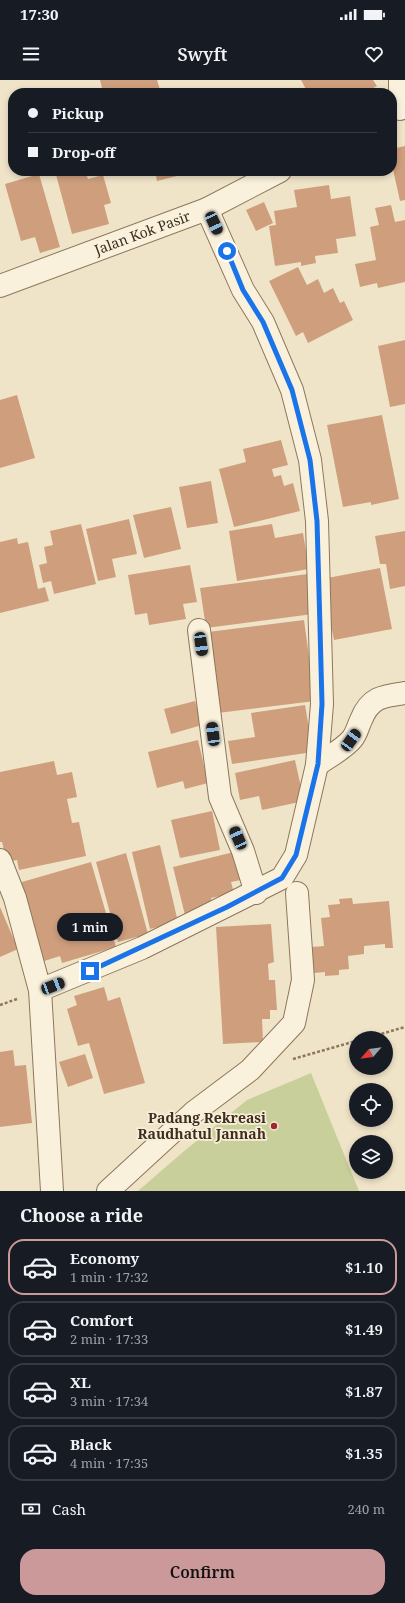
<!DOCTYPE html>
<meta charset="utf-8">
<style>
body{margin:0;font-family:"Noto Serif",serif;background:#242831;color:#f1f3f6;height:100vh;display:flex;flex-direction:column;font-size:15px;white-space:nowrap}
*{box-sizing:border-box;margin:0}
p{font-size:13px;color:#9ea1a6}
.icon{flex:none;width:22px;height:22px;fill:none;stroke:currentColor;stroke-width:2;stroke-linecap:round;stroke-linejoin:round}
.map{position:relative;height:1111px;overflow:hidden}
.side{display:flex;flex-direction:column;background:#171b24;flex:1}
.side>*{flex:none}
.banner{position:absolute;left:8px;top:8px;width:389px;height:88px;border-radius:16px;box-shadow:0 2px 6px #0003;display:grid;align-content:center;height:88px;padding:0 20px;background:#171b24}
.needle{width:26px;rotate:242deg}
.fabs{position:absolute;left:349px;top:951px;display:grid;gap:8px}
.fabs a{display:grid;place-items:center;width:44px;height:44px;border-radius:50%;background:#171b24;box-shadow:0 2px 6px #0003;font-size:20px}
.end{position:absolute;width:18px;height:18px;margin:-9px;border:5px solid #1a73e8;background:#fff;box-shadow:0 0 0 2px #fff}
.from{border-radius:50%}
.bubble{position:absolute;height:28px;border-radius:14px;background:#171b24;box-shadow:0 2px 6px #0003;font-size:13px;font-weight:600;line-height:28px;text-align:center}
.car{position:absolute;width:12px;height:24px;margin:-12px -6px;border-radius:5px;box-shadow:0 0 3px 1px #0007;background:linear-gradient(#222 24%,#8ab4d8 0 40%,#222 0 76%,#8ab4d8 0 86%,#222 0)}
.banner b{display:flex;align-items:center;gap:14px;height:38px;font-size:15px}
.banner b+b{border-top:1px solid #363941}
.banner i{width:10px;height:10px;background:#f1f3f6}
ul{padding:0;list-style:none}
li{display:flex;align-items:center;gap:12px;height:56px;margin:0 8px 6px;padding:0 12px;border:2px solid #363941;border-radius:16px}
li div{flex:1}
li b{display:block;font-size:15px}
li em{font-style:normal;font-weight:600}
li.active{border-color:#cc999b}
li>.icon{width:36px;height:36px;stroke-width:1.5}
h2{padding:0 20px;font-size:18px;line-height:48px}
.pay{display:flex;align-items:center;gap:10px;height:44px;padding:0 20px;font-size:15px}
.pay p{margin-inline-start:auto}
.primary-button{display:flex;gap:8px;margin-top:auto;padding:8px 20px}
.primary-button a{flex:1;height:46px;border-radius:16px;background:#cc999b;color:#111;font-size:16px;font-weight:600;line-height:46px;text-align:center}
.status{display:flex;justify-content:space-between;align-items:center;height:28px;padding:0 20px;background:#171b24;direction:ltr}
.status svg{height:11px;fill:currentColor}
header{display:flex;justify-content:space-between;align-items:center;height:52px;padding:0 20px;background:#171b24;font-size:18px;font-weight:600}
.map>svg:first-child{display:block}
</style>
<div class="status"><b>17:30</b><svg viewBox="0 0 49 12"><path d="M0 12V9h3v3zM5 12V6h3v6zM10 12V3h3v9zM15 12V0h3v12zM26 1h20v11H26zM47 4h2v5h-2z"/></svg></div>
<header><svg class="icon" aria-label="menu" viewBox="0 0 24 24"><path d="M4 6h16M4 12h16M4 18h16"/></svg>Swyft<svg class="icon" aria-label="heart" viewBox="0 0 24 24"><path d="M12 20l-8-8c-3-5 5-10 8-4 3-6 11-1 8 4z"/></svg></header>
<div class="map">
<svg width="405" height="1111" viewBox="0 0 405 1111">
<rect width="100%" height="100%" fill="#f0e4c8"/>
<!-- green -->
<path fill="#c9cf9b" d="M311 993 359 1111H138L183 1072 247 1020Z"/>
<!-- building -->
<path fill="#cf9f7d" d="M100 0H157L161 13H90L89 11 102 8Z
M301 0H373L377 6 364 13H308Z
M405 66V120L400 121 392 85V69Z
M55 91H85L88 99 103 95 111 123 104 125 109 144 72 154Z
M155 91H193V92L157 101Z
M39 94 60 167 40 173 35 157 21 161 5 104Z
M329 105 331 119 350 116 356 156 336 159 338 173 315 176 316 183 301 186V182L275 186 269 146 276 145 274 131 297 127 294 110Z
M264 122 273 143 256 151 246 130Z
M391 125 395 142 405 140V202L378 208 377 203 360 207 355 184 376 180 370 147 379 145 375 128Z
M298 187 307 205 318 199 324 213 333 208 340 223 344 221 353 240 308 263 303 252 296 256 269 201Z
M405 260V324L390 327 378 266Z
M17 315 35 378 0 388V320Z
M382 335 399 419 371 425V422L343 427 327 345Z
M281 360 288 385 272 389 274 397 281 395 284 406 293 403 300 431 234 447 219 389 246 382 243 369Z
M211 401 218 443 187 448 179 407Z
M171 427 181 469 144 478 133 435Z
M129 439 137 474 112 479 116 497 98 501 86 449Z
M81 444 96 504 54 514 51 501 43 503 39 485 47 483 44 467 53 465 50 451Z
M272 444 275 458 303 453 309 489 237 501 229 451Z
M405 451V506L390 509 386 484H380L375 456Z
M17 458 18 464 28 462 38 509 45 507 49 521 0 533V462Z
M190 485 197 522 183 524 186 539 149 545 147 533 135 535 128 495Z
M380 488 392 549 334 560 322 499Z
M308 494 313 534 206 548 200 508Z
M304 540 315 621 218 633 208 552Z
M195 621 202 645 171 654 164 629Z
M305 625 313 672 232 684 228 661 255 657 251 633Z
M198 660 208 703 185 709 183 701 157 708 148 672Z
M295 680 304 721 262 730 259 716 240 720 235 693Z
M54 681 57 695 72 692 77 717 67 719 72 743 79 742 86 776 19 790 17 780 7 782 2 762H0V692Z
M212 731 220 770 180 778 171 740Z
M160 765 178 842 150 849 132 772Z
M234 772 241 800 231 802 234 813 211 818 214 828 185 835 173 787Z
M126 773 148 854 118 862 96 782Z
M91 782 116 867 62 883 60 876 38 883 15 804Z
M352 818 353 824 389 821 393 868H385V864L364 866V874L348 876 349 889 339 890V895L325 896V892L314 893 312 867 324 866 321 838 330 837 328 825 340 824 339 819Z
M0 827 18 869 0 877Z
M271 844 274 882 268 884 269 900H275L277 930H270V939H262L263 962 223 964 216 847Z
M104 907 108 921 120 917 145 1003 104 1014 89 963 78 966 67 929 77 925 74 916Z
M13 970 15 986 26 985 32 1043 0 1047V972Z
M85 974 93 998 68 1007 59 982Z"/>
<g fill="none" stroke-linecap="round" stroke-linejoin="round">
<!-- minor casing -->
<g stroke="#8d765c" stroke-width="24">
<g id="minor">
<path d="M400 29V0"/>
<path id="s1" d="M0 206 207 129 280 91"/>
<path d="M199 550 220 717 243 771 256 813"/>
<path d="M317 685C328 677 344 669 352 659 357 653 358 646 361 640 370 617 383 616 405 613"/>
<path d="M0 780 15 818 40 910 52 1111"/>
<path d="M40 910 142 868 282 798 296 775 317 685 322 624 317 441 310 380 292 310 263 242 243 210 207 129"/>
<path d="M108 1111 194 1032 250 990 294 943 303 900 297 813"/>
</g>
</g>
<!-- path -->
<path stroke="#8d765c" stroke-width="2.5" stroke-dasharray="3 2" stroke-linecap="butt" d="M0 925 17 919
M367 958 405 947
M293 979 356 961"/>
<!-- minor -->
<use href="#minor" stroke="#faf1dc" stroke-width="22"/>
</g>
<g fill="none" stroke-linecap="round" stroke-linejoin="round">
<!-- route -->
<path stroke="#1a73e8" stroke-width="5" d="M90 891 227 827 282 798 296 775 318 684 322 624 320 548 317 441 310 380 292 310 263 242 243 210 227 171"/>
</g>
<!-- markers -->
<circle fill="#9e2a2b" stroke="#f7eed8" stroke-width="1.5" cx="274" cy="1046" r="4"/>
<g text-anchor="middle" stroke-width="3.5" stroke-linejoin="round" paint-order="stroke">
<!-- street labels -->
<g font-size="14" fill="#3d2e20" stroke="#f7eed8">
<text dy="5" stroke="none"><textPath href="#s1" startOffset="152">Jalan Kok Pasir</textPath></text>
</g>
<!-- poi labels -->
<g font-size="14" font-weight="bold" fill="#3d2e20" stroke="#f7eed8" text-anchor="end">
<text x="266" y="1043">Padang Rekreasi<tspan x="266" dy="16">Raudhatul Jannah</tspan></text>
</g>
</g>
</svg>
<div class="fabs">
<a><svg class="needle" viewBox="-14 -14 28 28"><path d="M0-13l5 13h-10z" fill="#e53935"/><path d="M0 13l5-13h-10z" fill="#9ea1a6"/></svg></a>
<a><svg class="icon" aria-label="locate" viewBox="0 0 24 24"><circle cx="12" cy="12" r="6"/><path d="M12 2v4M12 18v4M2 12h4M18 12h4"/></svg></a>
<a><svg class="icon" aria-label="layers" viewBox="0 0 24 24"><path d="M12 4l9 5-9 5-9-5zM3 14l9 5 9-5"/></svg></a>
</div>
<i class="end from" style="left:227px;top:171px"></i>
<i class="end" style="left:90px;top:891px"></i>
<div class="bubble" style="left:57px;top:833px;width:66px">1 min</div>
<i class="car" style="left:214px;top:143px;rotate:155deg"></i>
<i class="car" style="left:201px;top:564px;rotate:172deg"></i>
<i class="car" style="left:213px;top:654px;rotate:353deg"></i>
<i class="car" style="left:351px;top:660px;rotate:36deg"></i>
<i class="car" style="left:238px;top:758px;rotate:336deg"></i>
<i class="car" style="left:53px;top:906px;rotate:69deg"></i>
<div class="banner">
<b><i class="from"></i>Pickup</b>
<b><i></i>Drop-off</b>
</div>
</div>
<section class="side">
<h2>Choose a ride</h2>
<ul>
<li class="active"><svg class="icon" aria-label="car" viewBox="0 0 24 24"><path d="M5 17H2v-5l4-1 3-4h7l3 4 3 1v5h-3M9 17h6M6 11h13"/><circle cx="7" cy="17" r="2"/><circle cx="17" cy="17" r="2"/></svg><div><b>Economy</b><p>1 min · 17:32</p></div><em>$1.10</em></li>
<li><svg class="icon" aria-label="car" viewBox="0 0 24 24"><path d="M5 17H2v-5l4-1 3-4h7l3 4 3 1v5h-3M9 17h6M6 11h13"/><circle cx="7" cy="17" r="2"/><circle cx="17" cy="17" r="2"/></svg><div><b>Comfort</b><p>2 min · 17:33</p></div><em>$1.49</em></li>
<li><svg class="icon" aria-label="car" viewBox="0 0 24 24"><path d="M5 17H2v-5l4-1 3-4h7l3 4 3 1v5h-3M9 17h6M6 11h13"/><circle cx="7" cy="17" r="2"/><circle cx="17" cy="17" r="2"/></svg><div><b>XL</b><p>3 min · 17:34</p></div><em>$1.87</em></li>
<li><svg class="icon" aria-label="car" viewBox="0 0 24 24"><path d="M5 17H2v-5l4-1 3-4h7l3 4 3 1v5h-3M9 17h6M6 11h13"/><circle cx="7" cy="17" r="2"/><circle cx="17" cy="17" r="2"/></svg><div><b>Black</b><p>4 min · 17:35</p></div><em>$1.35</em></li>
</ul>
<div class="pay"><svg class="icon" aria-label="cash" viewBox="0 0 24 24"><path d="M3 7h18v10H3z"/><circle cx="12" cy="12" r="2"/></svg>Cash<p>240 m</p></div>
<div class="primary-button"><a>Confirm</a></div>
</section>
